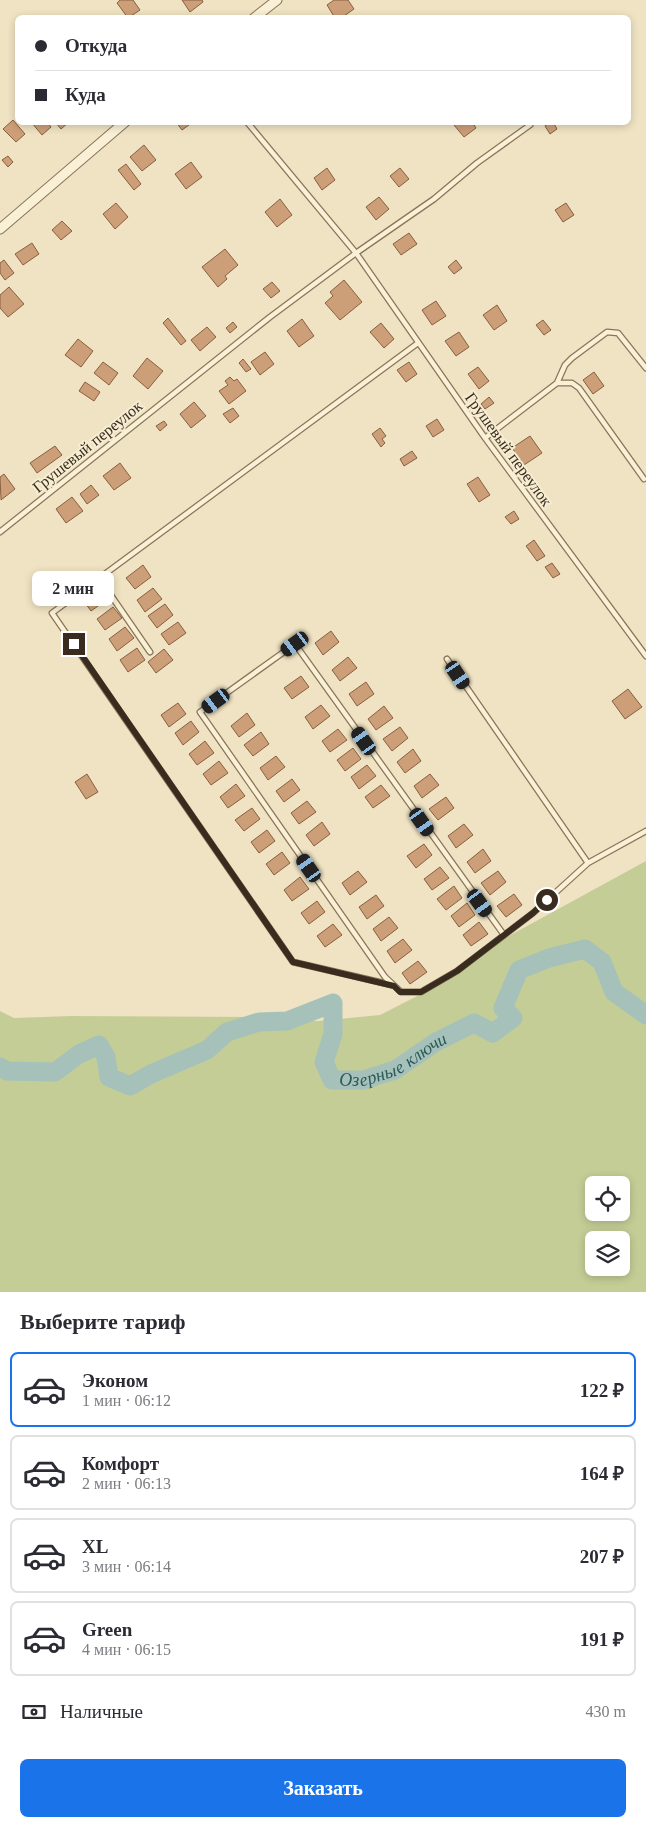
<!DOCTYPE html>
<html lang="ru">
<meta charset="utf-8">
<style>
body{margin:0;font-family:"Times New Roman",serif;background:#f7f7f7;color:#2b2b33;height:100vh;display:flex;flex-direction:column;font-size:19px;white-space:nowrap}
*{box-sizing:border-box;margin:0}
p{font-size:16px;color:#7c7c81}
.icon{flex:none;width:28px;height:28px;fill:none;stroke:currentColor;stroke-width:2;stroke-linecap:round;stroke-linejoin:round}
.map{position:relative;height:1292px;overflow:hidden}
.side{display:flex;flex-direction:column;background:#fff;flex:1}
.side>*{flex:none}
.guide{position:absolute;left:15px;top:15px;width:616px;height:110px;border-radius:8px;box-shadow:0 2px 8px #0003;display:grid;align-content:center;height:110px;padding:0 20px;background:#fff}
.fabs{position:absolute;left:585px;top:1176px;display:grid;gap:10px}
.fabs a{display:grid;place-items:center;width:45px;height:45px;border-radius:8px;background:#fff;box-shadow:0 2px 8px #0003;font-size:25px}
.end{position:absolute;width:22px;height:22px;margin:-11px;border:6px solid #392c1e;background:#fff;box-shadow:0 0 0 2px #fff}
.from{border-radius:50%}
.bubble{position:absolute;height:35px;border-radius:8px;background:#fff;box-shadow:0 2px 8px #0003;font-size:16px;font-weight:700;line-height:35px;text-align:center}
.car{position:absolute;width:15px;height:30px;margin:-15px -8px;border-radius:6px;box-shadow:0 0 4px 1px #0007;background:linear-gradient(#222 24%,#8ab4d8 0 40%,#222 0 76%,#8ab4d8 0 86%,#222 0)}
.guide b{display:flex;align-items:center;gap:18px;height:48px;font-size:19px}
.guide b+b{border-top:1px solid #e1e1e2}
.guide i{width:12px;height:12px;background:#2b2b33}
ul{padding:0;list-style:none}
li{display:flex;align-items:center;gap:15px;height:75px;margin:0 10px 8px;padding:0 10px;border:2px solid #e1e1e2;border-radius:8px}
li div{flex:1}
li b{display:block;font-size:19px}
li em{font-style:normal;font-weight:700}
li.active{border-color:#1a73e8}
li>.icon{width:45px;height:45px;stroke-width:1.5}
h2{padding:0 20px;font-size:22px;line-height:60px}
.pay{display:flex;align-items:center;gap:12px;height:55px;padding:0 20px;font-size:19px}
.pay p{margin-inline-start:auto}
.cta{display:flex;gap:10px;margin-top:auto;padding:10px 20px}
.cta a{flex:1;height:58px;border-radius:8px;background:#1a73e8;color:#fff;font-size:20px;font-weight:700;line-height:58px;text-align:center}
.map>svg:first-child{display:block}
</style>
<div class="map">
<svg width="646" height="1292" viewBox="0 0 646 1292">
<rect width="100%" height="100%" fill="#efe3c3"/>
<!-- green -->
<path fill="#c4cd96" fill-rule="evenodd" d="M646 861V1292H0V1011L14 1018 71 1016 268 1017 318 1021 380 1015 437 986 487 948ZM594 1185H621V1212H594ZM594 1240H621V1268H594Z"/>
<g fill="none" stroke-linecap="round" stroke-linejoin="round">
<!-- river -->
<path stroke="#a5c1ba" stroke-width="19" id="s1" d="M0 1067 7 1071 55 1072 79 1054 99 1045 106 1057 109 1077 130 1086 151 1074 207 1050 227 1032 259 1022 287 1021 333 1003V1034L324 1062 332 1080H363L395 1070 436 1042 474 1023 493 1033 513 1018 503 1008 519 970 549 958 585 949 602 962 614 992 646 1015"/>
</g>
<!-- building -->
<path fill="#cd9f78" stroke="#885f3f" d="M120 0H133L140 10 128 18 117 3Z
M182 0H202L203 2 190 12Z
M334 0H348L354 9 341 18H335L327 5Z
M13 120 25 134 16 142 3 129Z
M31 122H47L51 127 42 135Z
M55 122H69L61 129Z
M176 122H193L182 130Z
M457 122H472L476 128 464 137 454 125Z
M550 122H553L557 129 550 134 545 126Z
M144 145 156 160 142 171 130 157Z
M8 156 13 162 8 167 2 160Z
M191 162 202 177 186 189 175 174Z
M126 164 141 184 134 190 118 170Z
M327 168 335 180 322 190 314 178Z
M400 168 409 179 399 187 390 176Z
M379 197 389 209 376 220 366 207Z
M280 199 292 215 277 227 265 212Z
M116 203 128 217 115 229 103 214Z
M566 203 574 215 563 222 555 210Z
M62 221 72 231 61 240 52 230Z
M409 233 417 244 401 255 393 244Z
M32 243 39 254 23 265 15 254Z
M225 249 238 265 225 276 227 279 218 287 202 267Z
M4 260 14 273 5 280 0 273V263Z
M456 260 462 268 454 274 448 267Z
M344 280 362 302 340 320 325 303 333 296 330 292Z
M272 282 280 291 271 298 263 289Z
M9 287 24 304 8 317 0 308V295Z
M436 301 446 316 432 325 422 310Z
M497 305 507 321 494 330 483 315Z
M168 318 186 341 181 345 163 323Z
M302 319 314 336 299 347 287 331Z
M543 320 551 330 544 335 536 325Z
M233 322 237 327 230 333 226 328Z
M381 323 394 339 384 348 370 332Z
M207 327 216 337 200 351 191 340Z
M459 332 469 347 456 356 445 341Z
M78 339 93 351 81 367 65 355Z
M265 352 274 364 260 375 251 362Z
M147 358 163 371 148 389 133 376Z
M243 359 251 369 246 372 239 363Z
M103 362 118 373 109 385 94 373Z
M409 362 417 374 406 382 397 370Z
M478 367 489 381 479 389 468 374Z
M594 372 604 386 593 394 583 380Z
M230 377 234 381 237 379 246 391 229 404 219 391 228 385 225 381Z
M85 382 100 392 94 401 79 391Z
M489 397 494 403 485 409 481 404Z
M194 402 206 416 191 428 180 414Z
M233 408 239 416 230 423 223 414Z
M437 419 444 430 433 437 426 426Z
M164 421 167 425 160 431 156 426Z
M380 428 386 436 382 439 385 443 381 447 372 434Z
M530 436 542 453 524 465 512 448Z
M55 446 62 455 37 473 30 463Z
M412 451 417 458 404 466 400 459Z
M120 463 131 478 114 490 103 476Z
M4 474 15 489 1 500 0 477Z
M478 477 490 495 479 502 467 484Z
M91 485 99 495 87 504 80 494Z
M72 497 83 511 66 523 56 509Z
M514 511 519 519 511 524 505 517Z
M534 540 545 556 537 561 526 546Z
M552 563 560 574 553 578 545 567Z
M143 565 151 577 135 589 126 578Z
M99 588 108 599 91 611 83 600Z
M153 588 162 599 145 612 137 600Z
M165 604 173 615 157 628 148 616Z
M113 607 122 618 105 630 97 619Z
M178 622 186 633 169 645 161 634Z
M125 627 134 638 117 651 109 639Z
M331 631 339 642 323 655 315 643Z
M137 648 145 660 128 672 120 660Z
M164 649 173 660 156 673 148 662Z
M348 657 357 668 340 681 332 670Z
M301 676 309 687 292 699 284 688Z
M366 682 374 694 357 706 349 694Z
M628 689 642 707 625 719 612 701Z
M178 703 186 714 169 727 161 715Z
M321 705 330 716 313 729 305 717Z
M384 706 393 718 376 730 368 719Z
M247 713 255 725 239 737 231 726Z
M191 721 199 732 183 745 175 733Z
M400 727 408 738 392 751 383 739Z
M338 729 347 740 330 752 322 741Z
M261 732 269 744 253 756 244 745Z
M205 741 214 753 197 765 189 754Z
M353 748 361 759 345 771 337 760Z
M413 749 421 761 405 773 397 762Z
M276 756 285 767 268 780 260 768Z
M219 761 228 773 211 785 203 774Z
M367 765 376 776 359 789 351 777Z
M87 774 98 792 86 799 75 782Z
M430 774 439 785 422 798 414 786Z
M292 779 300 790 284 802 276 791Z
M236 784 245 796 228 808 220 797Z
M381 785 390 796 373 808 365 797Z
M446 797 454 808 438 820 429 809Z
M307 801 316 812 299 824 291 813Z
M252 808 260 819 244 831 235 820Z
M322 822 330 834 314 846 306 835Z
M464 824 473 835 456 848 448 836Z
M267 830 275 841 259 853 251 842Z
M424 844 432 855 416 868 407 856Z
M483 849 491 861 475 873 467 862Z
M282 852 290 863 274 875 266 864Z
M440 867 449 878 432 890 424 879Z
M358 871 367 882 350 895 342 883Z
M498 871 506 882 490 895 481 883Z
M300 877 309 889 292 901 284 890Z
M454 886 462 898 446 910 437 899Z
M514 894 522 905 506 917 497 906Z
M376 895 384 906 367 919 359 907Z
M317 901 325 912 309 924 301 913Z
M467 903 475 915 459 927 451 916Z
M389 917 398 928 381 941 373 929Z
M479 922 488 934 471 946 463 935Z
M333 924 342 935 325 947 317 936Z
M403 939 412 950 395 963 387 951Z
M418 961 427 972 410 984 402 973Z"/>
<g fill="none" stroke-linecap="round" stroke-linejoin="round">
<!-- lane casing -->
<g stroke="#897559" stroke-width="7">
<path id="lane" d="M247 122 356 253 485 438 646 656
M557 383 565 365 572 358 607 332 618 333 646 368
M485 438 557 383H572L579 388 644 479
M0 532 270 317 356 253 434 199 477 163 530 125
M99 578 150 652
M447 659 588 863
M504 935 295 644 200 712 385 977 401 992H421L457 971 533 913 588 863 646 831
M392 985 293 962 52 613 418 343"/>
</g>
<!-- street casing -->
<g stroke="#897559" stroke-width="11">
<path id="street" d="M254 18 277 0
M0 229 125 122"/>
</g>
<!-- lane -->
<use href="#lane" stroke="#f9f0d6" stroke-width="4.5"/>
<!-- street -->
<use href="#street" stroke="#f9f0d6" stroke-width="9"/>
</g>
<g fill="none" stroke-linecap="round" stroke-linejoin="round">
<!-- route -->
<path stroke="#392c1e" stroke-width="6" d="M74 644 293 962 394 986 400 992H421L457 971 533 913 547 900"/>
</g>
<g text-anchor="middle" stroke-width="4" stroke-linejoin="round" paint-order="stroke">
<!-- street labels -->
<g font-size="16" fill="#392c1e" stroke="#f6edd2">
<text transform="translate(87 446) rotate(-39)" y="6">Грушевый переулок</text>
<text transform="translate(509 449) rotate(54)" y="6">Грушевый переулок</text>
</g>
<!-- water labels -->
<g font-size="18" font-style="italic" fill="#2d5958" stroke="#f6edd2">
<text dy="6" stroke="none"><textPath href="#s1" startOffset="534">Озерные ключи</textPath></text>
</g>
</g>
</svg>
<div class="fabs">
<a><svg class="icon" aria-label="locate" viewBox="0 0 24 24"><circle cx="12" cy="12" r="6"/><path d="M12 2v4M12 18v4M2 12h4M18 12h4"/></svg></a>
<a><svg class="icon" aria-label="layers" viewBox="0 0 24 24"><path d="M12 4l9 5-9 5-9-5zM3 14l9 5 9-5"/></svg></a>
</div>
<i class="end from" style="left:547px;top:900px"></i>
<i class="end" style="left:74px;top:644px"></i>
<div class="bubble" style="left:32px;top:571px;width:82px">2 мин</div>
<i class="car" style="left:295px;top:644px;rotate:234deg"></i>
<i class="car" style="left:458px;top:675px;rotate:146deg"></i>
<i class="car" style="left:216px;top:701px;rotate:234deg"></i>
<i class="car" style="left:364px;top:741px;rotate:325deg"></i>
<i class="car" style="left:422px;top:822px;rotate:145deg"></i>
<i class="car" style="left:309px;top:868px;rotate:325deg"></i>
<i class="car" style="left:480px;top:903px;rotate:144deg"></i>
<div class="guide">
<b><i class="from"></i>Откуда</b>
<b><i></i>Куда</b>
</div>
</div>
<section class="side">
<h2>Выберите тариф</h2>
<ul>
<li class="active"><svg class="icon" aria-label="car" viewBox="0 0 24 24"><path d="M5 17H2v-5l4-1 3-4h7l3 4 3 1v5h-3M9 17h6M6 11h13"/><circle cx="7" cy="17" r="2"/><circle cx="17" cy="17" r="2"/></svg><div><b>Эконом</b><p>1 мин · 06:12</p></div><em>122 ₽</em></li>
<li><svg class="icon" aria-label="car" viewBox="0 0 24 24"><path d="M5 17H2v-5l4-1 3-4h7l3 4 3 1v5h-3M9 17h6M6 11h13"/><circle cx="7" cy="17" r="2"/><circle cx="17" cy="17" r="2"/></svg><div><b>Комфорт</b><p>2 мин · 06:13</p></div><em>164 ₽</em></li>
<li><svg class="icon" aria-label="car" viewBox="0 0 24 24"><path d="M5 17H2v-5l4-1 3-4h7l3 4 3 1v5h-3M9 17h6M6 11h13"/><circle cx="7" cy="17" r="2"/><circle cx="17" cy="17" r="2"/></svg><div><b>XL</b><p>3 мин · 06:14</p></div><em>207 ₽</em></li>
<li><svg class="icon" aria-label="car" viewBox="0 0 24 24"><path d="M5 17H2v-5l4-1 3-4h7l3 4 3 1v5h-3M9 17h6M6 11h13"/><circle cx="7" cy="17" r="2"/><circle cx="17" cy="17" r="2"/></svg><div><b>Green</b><p>4 мин · 06:15</p></div><em>191 ₽</em></li>
</ul>
<div class="pay"><svg class="icon" aria-label="cash" viewBox="0 0 24 24"><path d="M3 7h18v10H3z"/><circle cx="12" cy="12" r="2"/></svg>Наличные<p>430 m</p></div>
<div class="cta"><a>Заказать</a></div>
</section>
